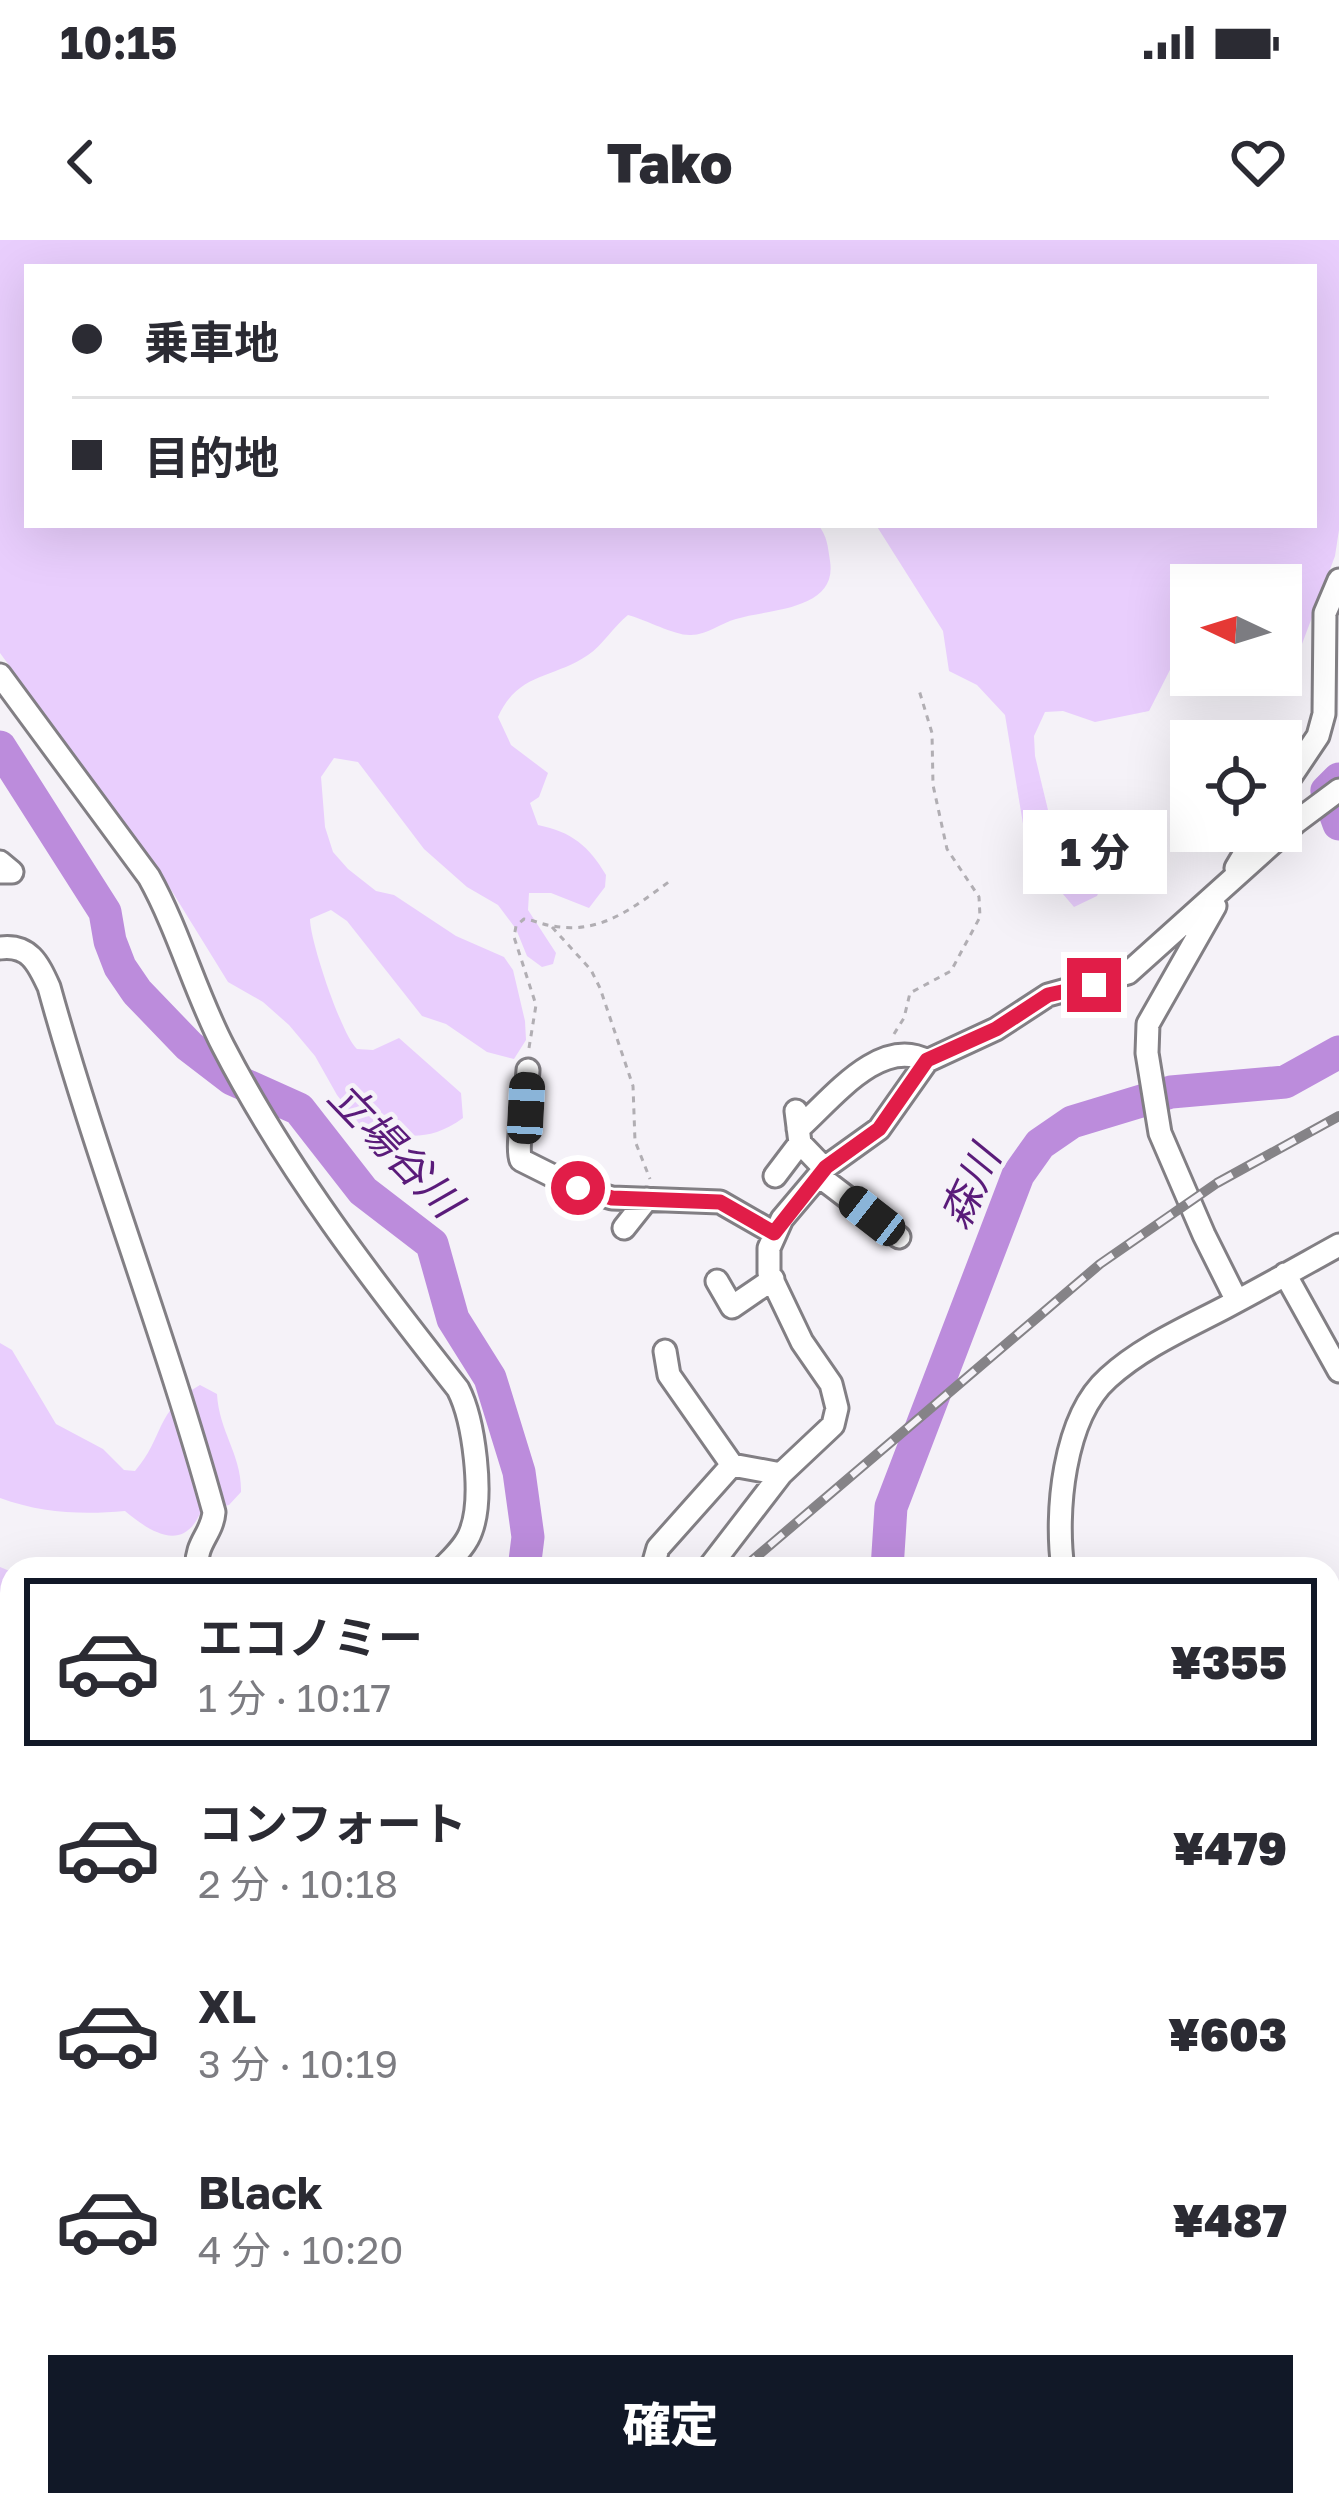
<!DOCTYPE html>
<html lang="ja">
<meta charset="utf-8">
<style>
body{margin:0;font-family:"Golos Text","Noto Sans JP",sans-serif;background:#f7f7f7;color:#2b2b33;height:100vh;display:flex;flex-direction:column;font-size:45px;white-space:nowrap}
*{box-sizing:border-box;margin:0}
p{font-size:39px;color:#7c7c81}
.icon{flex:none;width:66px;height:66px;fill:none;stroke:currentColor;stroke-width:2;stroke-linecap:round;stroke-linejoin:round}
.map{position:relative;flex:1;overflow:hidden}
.sheet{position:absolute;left:0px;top:1317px;width:1341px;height:960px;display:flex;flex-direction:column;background:#fff;border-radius:36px 36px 0 0;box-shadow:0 12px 48px #0002}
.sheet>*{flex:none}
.banner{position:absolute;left:24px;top:24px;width:1293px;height:264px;border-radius:0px;box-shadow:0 12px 48px #0002;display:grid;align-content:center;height:264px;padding:0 48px;background:#fff}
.needle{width:78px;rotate:274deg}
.buttons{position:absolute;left:1170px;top:324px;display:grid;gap:24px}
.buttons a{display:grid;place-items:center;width:132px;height:132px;border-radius:0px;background:#fff;box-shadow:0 12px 48px #0002;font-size:60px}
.end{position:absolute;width:54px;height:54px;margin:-27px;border:15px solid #e11d48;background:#fff;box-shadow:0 0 0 6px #fff}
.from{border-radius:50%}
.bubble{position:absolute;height:84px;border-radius:0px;background:#fff;box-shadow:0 12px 48px #0002;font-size:39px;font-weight:800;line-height:84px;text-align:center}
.car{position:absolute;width:36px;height:72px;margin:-36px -18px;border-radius:15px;box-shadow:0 0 9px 3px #0007;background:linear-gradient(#222 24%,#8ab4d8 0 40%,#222 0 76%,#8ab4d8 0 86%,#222 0)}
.banner b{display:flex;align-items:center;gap:42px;height:114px;font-size:45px}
.banner b+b{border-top:3px solid #e1e1e2}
.banner i{width:30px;height:30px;background:#2b2b33}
ul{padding:21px 0 0;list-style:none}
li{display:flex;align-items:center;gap:36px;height:168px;margin:0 24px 18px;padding:0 24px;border:6px solid transparent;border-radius:0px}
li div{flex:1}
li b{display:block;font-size:45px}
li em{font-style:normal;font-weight:800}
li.on{border-color:#111827}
li>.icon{width:108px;height:108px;stroke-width:1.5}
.cta{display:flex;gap:24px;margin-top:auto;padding:24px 48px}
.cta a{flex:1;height:138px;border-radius:0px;background:#111827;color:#fff;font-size:48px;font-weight:800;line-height:138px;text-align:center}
.status{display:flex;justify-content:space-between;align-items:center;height:84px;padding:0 60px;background:#fff;direction:ltr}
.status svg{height:33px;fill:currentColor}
header{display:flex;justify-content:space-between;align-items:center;height:156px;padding:0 48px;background:#fff;font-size:54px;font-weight:800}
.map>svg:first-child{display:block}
</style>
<div class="status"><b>10:15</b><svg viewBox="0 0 49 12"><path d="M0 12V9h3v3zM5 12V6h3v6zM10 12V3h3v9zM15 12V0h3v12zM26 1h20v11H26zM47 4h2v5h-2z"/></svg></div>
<header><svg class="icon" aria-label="back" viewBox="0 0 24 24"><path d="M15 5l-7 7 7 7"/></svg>Tako<svg class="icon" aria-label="heart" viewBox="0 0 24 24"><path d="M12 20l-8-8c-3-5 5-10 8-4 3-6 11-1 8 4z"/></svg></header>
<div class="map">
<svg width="1339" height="2277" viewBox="0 0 1339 2277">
<rect width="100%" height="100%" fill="#f5f2f8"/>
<!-- green -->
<path fill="#e9cefd" d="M0 0H1339V290L1335 316 1296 420 1285 433 1281 432V345H1191V404L1173 424 1149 471 1095 482 1063 471 1045 472 1034 496 1035 516 1048 570 1093 608 1107 632 1097 656 1074 667 1045 633 1024 590 1005 475 977 445 949 431 943 391 876 285H1314V27H27V285H818C827 295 828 307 830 321 838 371 767 369 736 379 721 383 707 395 691 395 675 396 647 380 628 375 613 387 603 405 588 415 553 439 518 432 498 477L511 505 548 533 539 557 530 563 538 585C572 592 589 606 606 635L605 647 589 668 551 653H529L528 670 556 713 553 724 542 727 527 716 516 689 498 665 467 647 424 609 358 522 334 518 321 537 325 587 333 612 348 629 376 651 394 655 456 696 504 717 513 730 525 781 526 800 514 819 487 812 446 784 422 776 347 681 331 670 310 679C310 701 342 796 357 809L373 810 399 798 461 853 463 878C427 904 405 895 364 890L337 855 315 816 289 785 263 762 228 742 157 627 0 413Z
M0 1103 12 1110 56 1184 103 1209 124 1230 135 1231C164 1198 155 1170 200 1145L217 1154C219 1192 242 1215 241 1252L229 1265 201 1271C184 1314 150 1292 125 1271 82 1275 41 1273 0 1258Z
M0 1327 12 1332V1944L0 1964 6 1982 0 1993Z
M1339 1506V2277H725L729 2265H1329V1516Z"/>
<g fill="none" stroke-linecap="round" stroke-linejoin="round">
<!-- river -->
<path stroke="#bc8cdc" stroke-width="33" d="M0 507 105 672 110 701 120 727 137 752 189 806 232 839 299 869 363 951 432 1004 453 1079 490 1138 519 1232 528 1297 524 1329
M1339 539 1327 551 1339 584
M887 1329 891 1267 1018 935 1040 904 1072 882 1171 852 1285 842 1339 812
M407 2277 413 2265"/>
<!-- minor casing -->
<g stroke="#827f84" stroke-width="27">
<path id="minor" d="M0 435 149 637C179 691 195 752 223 806 287 930 372 1040 458 1149 474 1180 484 1257 471 1291 466 1306 452 1318 442 1329
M1281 551 1318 496 1324 474 1325 373 1339 340
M0 622 12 632H0
M1236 628 1258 591
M1215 666 1148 784 1147 813 1160 893 1204 995 1237 1061
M0 708C29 704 38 723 49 747 98 924 165 1094 214 1272 212 1295 195 1302 197 1329
M528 830C527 852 515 906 521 920L577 948 612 958 720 962 774 993
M796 871 800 903 825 929
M798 889C830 861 880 795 927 821
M775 936 800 903
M819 936 899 997
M624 988 647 959
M1285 1034 1339 1131
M717 1041 732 1067 773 1039
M665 1111 669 1135 732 1225
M652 1329 658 1308 732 1225 781 1234
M708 1329 781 1234 833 1185 837 1168 831 1144 802 1102 769 1033V1008L782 979 826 927 879 889 927 821 996 789 1048 755 1128 733 1296 582 1339 550
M1063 1329C1055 1274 1063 1178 1108 1138 1142 1107 1186 1088 1226 1067 1264 1047 1301 1026 1339 1005
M1329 1455 1339 1469
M1329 1499 1339 1487
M1329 1853 1339 1854
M0 2099 12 2072
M146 2277 156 2265
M278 2277 301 2265
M700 2277 705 2265"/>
</g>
<!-- trunk casing -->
<g stroke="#8962a2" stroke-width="42">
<path id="trunk" d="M1329 1440 1339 1433
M445 2277 467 2265"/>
</g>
<!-- path -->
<path stroke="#b1aeb3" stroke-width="3" stroke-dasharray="6 6" stroke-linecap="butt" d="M552 687 591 730 600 748 633 846 635 901 650 939
M894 794 904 778 910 753 951 731 980 677 979 657 947 609 933 545 932 493 919 450
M529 808 536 765 514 697 516 686 524 679C534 680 543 685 553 686 601 695 634 667 670 641
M0 1359 12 1360"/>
<!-- minor -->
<use href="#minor" stroke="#fff" stroke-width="21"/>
<!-- trunk -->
<use href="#trunk" stroke="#c797e6" stroke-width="36"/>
<!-- rail casing -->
<g stroke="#858387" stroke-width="10">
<path id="rail" d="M742 1329 1100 1024 1217 943 1339 876
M99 2277 103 2265"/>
</g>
<!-- rail -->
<use href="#rail" stroke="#f5f2f8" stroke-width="6" stroke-dasharray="18" stroke-linecap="butt"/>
</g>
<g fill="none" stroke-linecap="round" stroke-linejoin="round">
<!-- route -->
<path stroke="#e11d48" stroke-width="15" d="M578 948 612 958 720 962 774 993 826 927 879 889 927 820 996 789 1048 755 1094 745"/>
</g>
<g text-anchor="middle" stroke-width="9" stroke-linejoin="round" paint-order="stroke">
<!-- water labels -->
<g font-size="42" font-style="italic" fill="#5a1b7a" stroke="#f5f2f8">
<text transform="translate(395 909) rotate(46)" y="15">立場谷川</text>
<text transform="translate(970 947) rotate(-65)" y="15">森川</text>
</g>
</g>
</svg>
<div class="buttons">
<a><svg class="needle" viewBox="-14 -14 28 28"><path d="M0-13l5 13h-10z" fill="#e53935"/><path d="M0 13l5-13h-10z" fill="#7c7c81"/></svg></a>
<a><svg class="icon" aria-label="locate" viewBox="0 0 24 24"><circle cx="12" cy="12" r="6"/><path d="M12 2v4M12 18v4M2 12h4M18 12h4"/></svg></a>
</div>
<i class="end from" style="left:578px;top:948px"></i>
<i class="end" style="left:1094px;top:745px"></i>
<div class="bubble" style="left:1023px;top:570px;width:144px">1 分</div>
<i class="car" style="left:526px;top:868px;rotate:3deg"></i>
<i class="car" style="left:872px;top:976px;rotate:308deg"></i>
<div class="banner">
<b><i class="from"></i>乗車地</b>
<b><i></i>目的地</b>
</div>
<section class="sheet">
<ul>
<li class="on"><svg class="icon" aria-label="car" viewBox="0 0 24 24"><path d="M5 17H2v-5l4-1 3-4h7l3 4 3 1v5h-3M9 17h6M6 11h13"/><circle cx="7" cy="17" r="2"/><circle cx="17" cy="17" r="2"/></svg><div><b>エコノミー</b><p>1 分 · 10:17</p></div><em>¥355</em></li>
<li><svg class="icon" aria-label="car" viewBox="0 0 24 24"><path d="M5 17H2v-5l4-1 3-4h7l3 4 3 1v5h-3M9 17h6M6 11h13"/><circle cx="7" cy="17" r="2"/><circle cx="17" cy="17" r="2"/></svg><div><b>コンフォート</b><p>2 分 · 10:18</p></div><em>¥479</em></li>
<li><svg class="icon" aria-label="car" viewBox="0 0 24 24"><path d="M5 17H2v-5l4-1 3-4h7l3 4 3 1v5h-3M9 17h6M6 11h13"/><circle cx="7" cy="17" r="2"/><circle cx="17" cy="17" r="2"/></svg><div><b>XL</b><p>3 分 · 10:19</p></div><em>¥603</em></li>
<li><svg class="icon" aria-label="car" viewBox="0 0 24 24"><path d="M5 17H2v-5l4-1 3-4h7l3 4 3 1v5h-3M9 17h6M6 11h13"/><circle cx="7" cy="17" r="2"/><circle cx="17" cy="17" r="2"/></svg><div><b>Black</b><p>4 分 · 10:20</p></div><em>¥487</em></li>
</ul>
<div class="cta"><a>確定</a></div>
</section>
</div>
